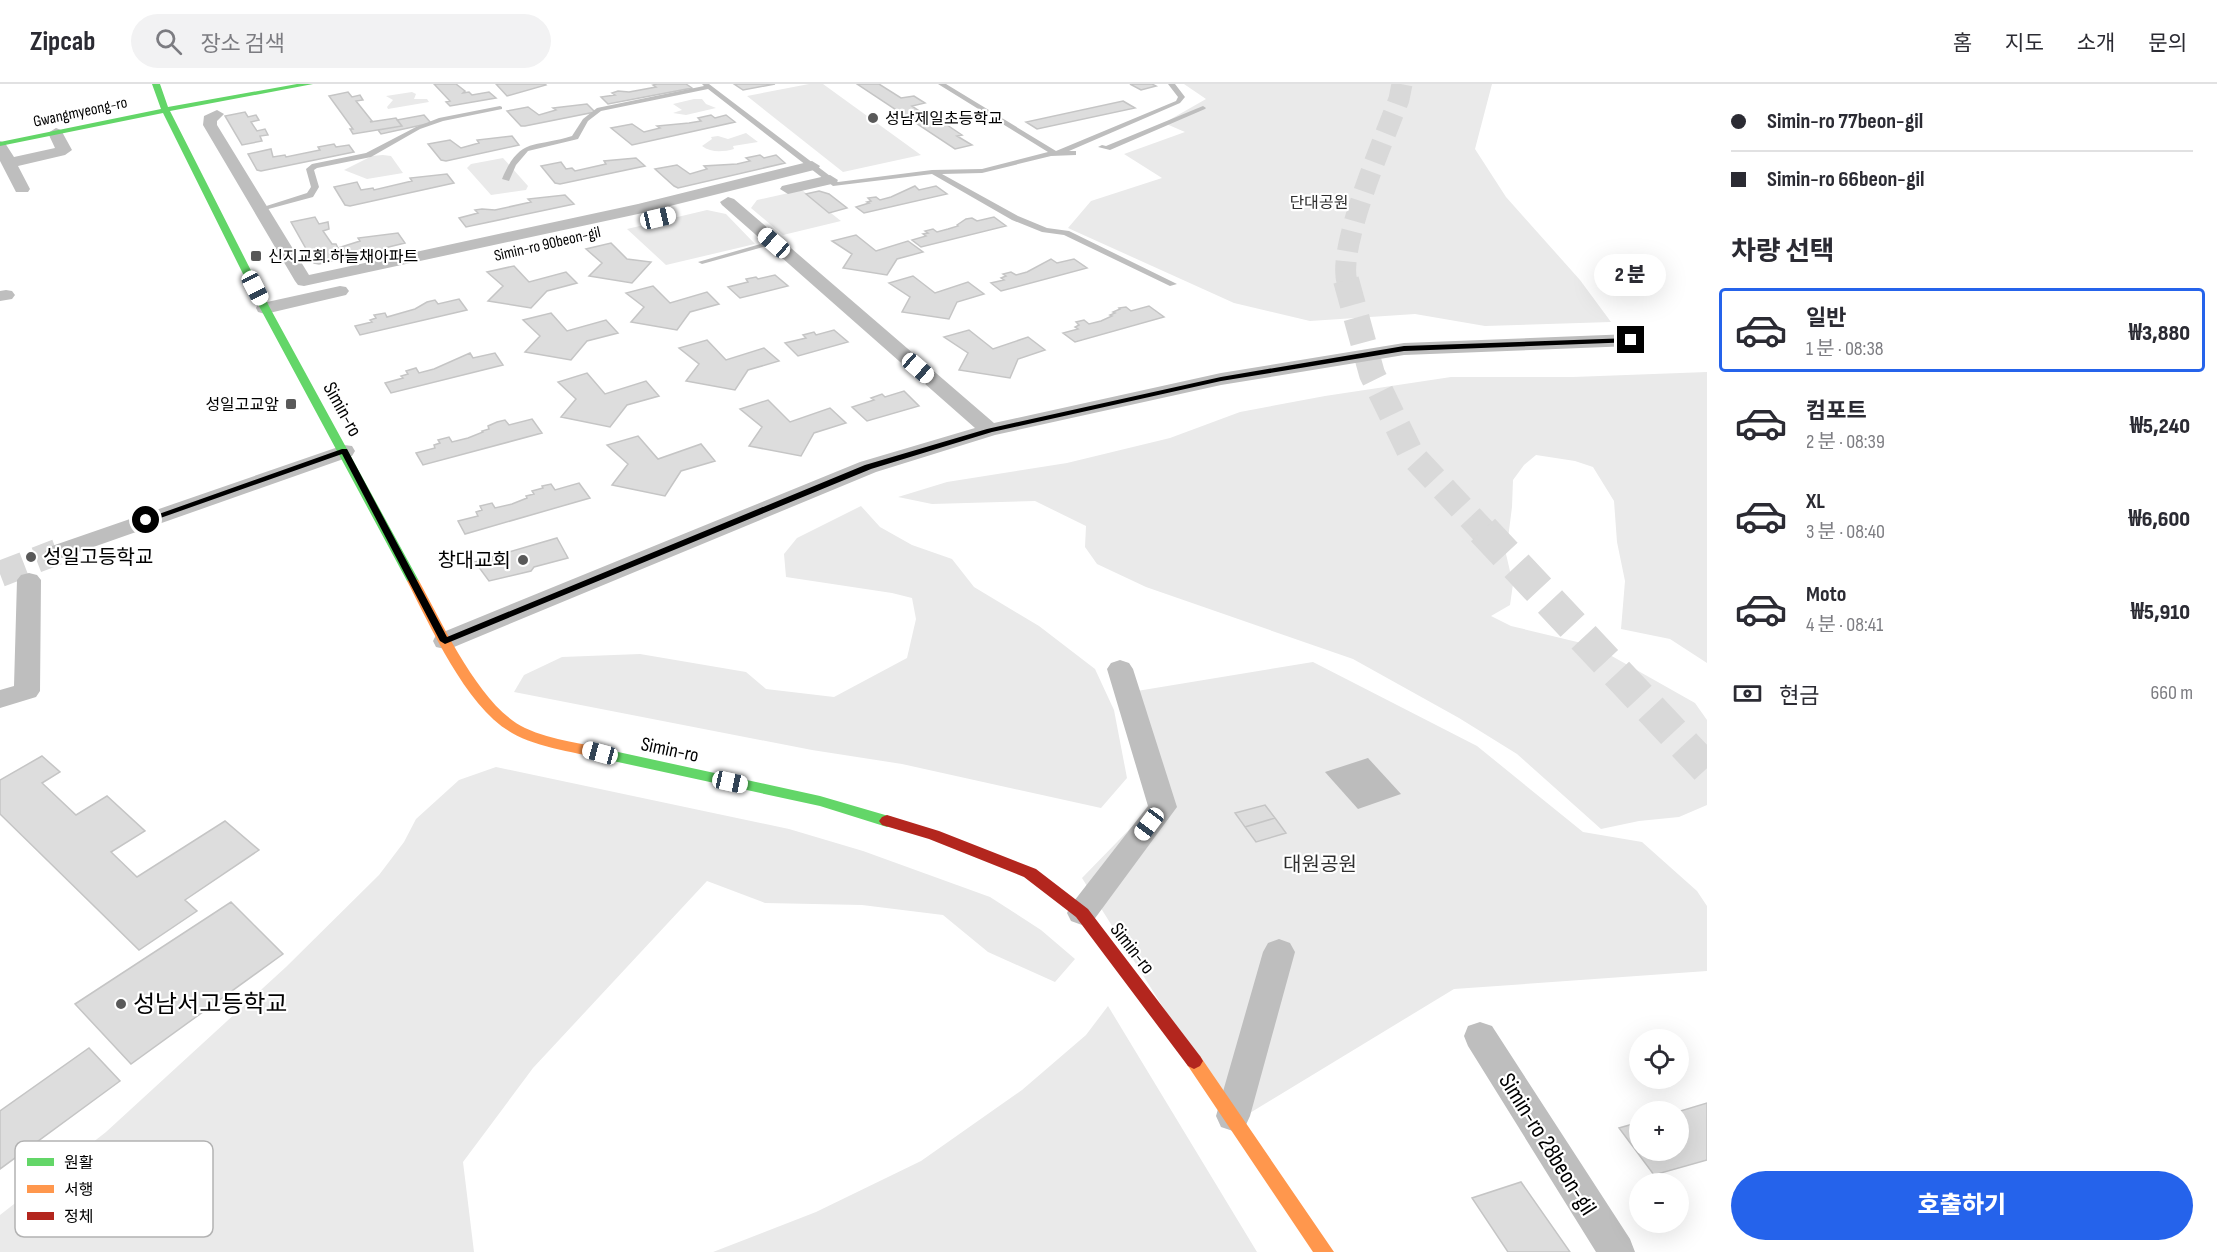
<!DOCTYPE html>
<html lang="ko">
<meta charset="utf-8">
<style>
body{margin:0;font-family:"Sofia Sans Condensed","Noto Sans KR",sans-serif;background:#f2f2f3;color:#2b2b33;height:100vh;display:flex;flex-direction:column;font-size:22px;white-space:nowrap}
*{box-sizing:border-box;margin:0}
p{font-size:20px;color:#7c7c81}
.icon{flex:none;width:33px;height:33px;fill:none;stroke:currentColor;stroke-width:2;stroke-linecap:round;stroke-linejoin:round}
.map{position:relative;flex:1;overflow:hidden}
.side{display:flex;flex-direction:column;background:#fff;width:510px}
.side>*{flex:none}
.banner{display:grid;align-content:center;height:132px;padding:0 24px;background:#fff}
.buttons{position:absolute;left:1629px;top:945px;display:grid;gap:12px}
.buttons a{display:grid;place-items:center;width:60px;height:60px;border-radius:50%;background:#fff;box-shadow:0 6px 24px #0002;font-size:30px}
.end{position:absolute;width:27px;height:27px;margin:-14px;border:8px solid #000;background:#fff;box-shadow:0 0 0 3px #fff}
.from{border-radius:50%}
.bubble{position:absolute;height:42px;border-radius:21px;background:#fff;box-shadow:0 6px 24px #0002;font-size:20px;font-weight:800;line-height:42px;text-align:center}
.car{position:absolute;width:18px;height:36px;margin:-18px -9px;border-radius:8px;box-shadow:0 0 4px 2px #0007;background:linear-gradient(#fff 24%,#345 0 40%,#fff 0 76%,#345 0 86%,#fff 0)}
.banner b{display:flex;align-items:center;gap:21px;height:57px;font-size:22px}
.banner b+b{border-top:2px solid #e1e1e2}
.banner i{width:15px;height:15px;background:#2b2b33}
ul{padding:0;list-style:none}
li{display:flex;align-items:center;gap:18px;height:84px;margin:0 12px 9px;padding:0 12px;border:3px solid transparent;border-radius:6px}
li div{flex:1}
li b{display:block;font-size:22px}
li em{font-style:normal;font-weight:800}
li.active{border-color:#2563eb}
li>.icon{width:54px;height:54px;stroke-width:1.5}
h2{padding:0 24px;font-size:27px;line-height:72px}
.pay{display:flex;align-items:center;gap:15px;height:66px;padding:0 24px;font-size:22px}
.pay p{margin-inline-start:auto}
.button{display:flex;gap:12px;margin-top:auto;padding:12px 24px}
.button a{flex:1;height:69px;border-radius:36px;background:#2563eb;color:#fff;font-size:24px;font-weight:800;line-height:69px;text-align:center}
header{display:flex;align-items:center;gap:36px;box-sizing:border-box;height:84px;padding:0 30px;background:#fff;border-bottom:2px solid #e1e1e2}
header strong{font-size:28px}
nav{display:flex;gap:33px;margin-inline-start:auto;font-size:21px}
.search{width:420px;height:54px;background:#f2f2f3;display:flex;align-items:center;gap:15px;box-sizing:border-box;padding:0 21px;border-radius:33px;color:#7c7c81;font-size:22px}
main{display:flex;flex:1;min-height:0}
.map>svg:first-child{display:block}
</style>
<header>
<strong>Zipcab</strong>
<div class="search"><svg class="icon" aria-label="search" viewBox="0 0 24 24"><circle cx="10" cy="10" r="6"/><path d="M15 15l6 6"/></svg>장소 검색</div>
<nav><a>홈</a><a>지도</a><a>소개</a><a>문의</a></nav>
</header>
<main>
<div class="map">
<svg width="1707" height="1168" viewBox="0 0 1707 1168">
<rect width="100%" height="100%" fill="#fff"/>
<!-- green -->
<path fill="#eaeaea" d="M809 0H823L921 71 843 88 747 12Z
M1184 0H1492L1475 65 1506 113 1580 196 1611 238 1485 242 1415 230 1310 237 1234 219 1068 144 1091 117 1162 94 1124 70 1185 48 1164 39 1206 15Z
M412 8 416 10 414 15H427L429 18 388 25 387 23 393 16 386 12Z
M694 15H702L706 20 716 24 686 31 673 29 682 26 673 20Z
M746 49 758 58 733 62 734 65C723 68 711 69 702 62L712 55 711 53 718 52 728 55Z
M383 71 391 72 403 89 367 95 344 86 372 72Z
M503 74 528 102 526 106 491 111 467 84 471 80Z
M802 106 841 137 783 151 751 124 757 116Z
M707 126 726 130 755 160 666 181 627 145Z
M1707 288V579L1670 555 1621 545 1625 497 1617 458 1614 417 1593 383 1575 377 1536 371 1524 381 1513 396 1512 423 1506 470 1513 500 1510 521 1491 532 1511 542 1594 562 1695 619 1707 636V721L1679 733 1639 737 1601 745 1517 670 1459 634 1353 575 1146 503 1097 480 1085 463 1086 442 1035 417 932 420 898 413 947 398 1067 379 1170 354 1240 328 1325 312 1451 293H1573Z
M861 422 880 443 912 461 952 475 974 503 1039 542 1095 585 1114 626 1127 694 1101 724 902 680 812 666 514 608 524 591 562 573 640 570 746 588 766 605 834 613 907 574 916 535 912 514 892 509 786 493 784 470 797 454Z
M1313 578 1477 662 1583 748 1642 758 1697 807 1707 822V887L1454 905 1235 1038 1082 794 1153 721 1137 607Z
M496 683 789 745 863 767 990 813 1041 846 1075 875 1055 898 988 868 943 831 862 821 765 819 707 797 533 984 463 1078 474 1168H0V1131L106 1048 286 883 379 791 404 758 416 735 459 696Z
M1108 922 1257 1168H713L816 1128 921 1077 1022 1006 1086 951Z"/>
<!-- water -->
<path fill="#bcbcbc" d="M1368 674 1401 710 1358 725 1325 688Z"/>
<!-- building -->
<path fill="#ddd" stroke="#c5c5c5" stroke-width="1.5" d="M434 0H456L465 7 463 9 469 8 472 11 489 8 496 14 450 22 446 18 450 17Z
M496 0H545L546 1 507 12Z
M686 0 692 4 608 20 601 13 615 11 612 9 618 7 629 8 656 3 653 1 657 0Z
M734 0H775L743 6Z
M857 0H879L901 14 914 12 925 19 912 22 942 42 947 41 962 51 957 52 972 61 955 65Z
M1130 0H1152L1156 2 1141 6Z
M348 8 352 13 360 11 363 16 356 17 372 37 370 38 396 34 402 42 353 50 350 45H353L329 12Z
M1123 17 1135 24 1037 45 1026 38Z
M587 20 595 28 525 42H521L507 27 528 23 539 31 556 26 553 24Z
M245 28 248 33 256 31 259 36 251 38 257 47 265 45 268 51 260 52 262 57 242 61 225 32Z
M424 31 431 39 381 50 378 46 402 42 397 36Z
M711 31 715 34 726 31 735 38 632 61 611 44 632 40 644 48 660 44 657 42 689 39 701 37 698 34Z
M512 52 519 61 446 77 441 76 428 60 450 56 461 64 479 59 477 56Z
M334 60 336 63 349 61 354 68 261 87 257 86 248 70 271 65 273 73 285 71 286 73 320 66 318 63Z
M760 71 764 74 776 71 785 79 678 104 674 102 655 85 677 81 690 90 707 85 704 82 737 80 750 77 746 74Z
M636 74 645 82 560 100 555 99 541 82 561 78 566 85 572 84 575 87 606 80 604 77Z
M447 90 454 99 350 122 345 121 334 103 357 98 361 106 373 104 374 106 412 97 410 94Z
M915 102 919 106 936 102 947 110 864 129 856 123 869 119 867 118 871 117 868 114 876 113 880 116 891 113Z
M819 107 829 110 847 124 829 129 806 110Z
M565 111 574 120 466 143 459 134 478 129 475 126 482 125 495 126 531 118 528 115Z
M315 133 319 140 328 138 329 145 323 147 332 160H336L338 164 360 157 358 154 398 149 405 159 319 180 314 179 291 138Z
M994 133 1006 142 921 163 912 156 926 152 923 150 928 149 925 147 933 145 937 148 948 145 958 142 957 141 966 135 972 134 977 137Z
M856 151 876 167 908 157 923 168 897 175 887 191 843 184 852 170 832 157Z
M611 159 627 175 651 178 632 199 589 192 602 179 586 165Z
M1051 175 1057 179 1074 175 1087 184 1001 207 991 199 1004 196 1001 194 1006 192 1003 190 1011 188 1016 191 1027 188Z
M514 182 529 198 566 188 577 199 547 207 531 224 488 217 503 202 487 188Z
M775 191 788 202 740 214 728 203 748 198 746 195 756 193 758 195Z
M913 192 935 209 968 198 984 210 957 218 949 235 902 228 910 213 889 199Z
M653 202 670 219 707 208 719 220 690 228 677 246 631 238 644 223 626 209Z
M459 215 467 226 360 251 355 242 372 238 370 236 376 234 374 231 385 229 387 233 415 225 427 218 435 216 438 220Z
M1149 222 1164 233 1075 258 1063 249 1078 245 1075 243 1079 241 1076 238 1084 236 1089 240 1101 237 1112 232 1110 231 1115 229 1113 228 1120 225 1119 224 1126 223 1131 227Z
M551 229 567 247 606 236 618 249 587 257 571 276 525 268 540 252 523 236Z
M834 246 848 258 798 272 785 259 806 254 803 251 814 248 816 251Z
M969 246 993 265 1028 253 1045 266 1018 275 1010 294 959 286 968 269 944 253Z
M707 256 726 276 764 264 779 277 748 286 735 306 686 297 699 280 679 264Z
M470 269 473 274 495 269 503 281 391 309 385 299 403 294 401 292 408 290 406 287 416 284 419 289 434 285Z
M587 289 605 310 646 297 659 312 627 321 610 343 561 333 576 315 558 298Z
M904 307 919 322 867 337 852 323 874 316 871 314 882 310 885 313Z
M768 316 790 338 830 324 846 339 814 349 801 372 749 362 762 343 740 325Z
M532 335 542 349 423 381 416 369 435 364 434 361 440 359 438 356 449 353 452 358 468 354 483 348 482 347 489 345 488 342 497 338 505 336 509 341Z
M638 352 658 375 701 360 715 377 681 387 665 412 612 401 628 380 607 361Z
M579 399 590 414 465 450 458 437 478 432 476 428 482 426 480 422 492 419 495 424 512 420 527 414 526 412 534 410 532 407 543 404 542 402 551 400 555 406Z
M557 454 568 474 534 483 531 487 489 497 475 478Z
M42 672 60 688 42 699 76 731 107 712 145 747 111 768 137 793 225 737 259 766 185 816 197 827 139 866 0 730V696Z
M1265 721 1275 734 1245 743 1235 729Z
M1275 734 1286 749 1256 758 1245 743Z
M231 818 283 870 131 980 75 920Z
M89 964 120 997 0 1085V1027Z
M1707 1019V1076L1654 1091 1619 1044 1640 1038V1066H1678L1677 1028Z
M1521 1098 1570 1168H1508L1472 1114Z"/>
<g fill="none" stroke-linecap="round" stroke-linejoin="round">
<!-- street-tunnel -->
<path stroke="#d9d9d9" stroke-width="26" stroke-dasharray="26 13" stroke-linecap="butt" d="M0 490 57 468"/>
<!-- secondary-tunnel-far2 -->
<path stroke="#d9d9d9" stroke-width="21" stroke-dasharray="21 10" stroke-linecap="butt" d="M1347 198C1337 162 1385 53 1399 15L1402 0"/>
<!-- secondary-tunnel-far1 -->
<path stroke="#d9d9d9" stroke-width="26" stroke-dasharray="26 13" stroke-linecap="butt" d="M1346 196 1372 290 1411 370 1484 448"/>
<!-- secondary-tunnel -->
<path stroke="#d9d9d9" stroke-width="33" stroke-dasharray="33 16" stroke-linecap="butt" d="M1483 446 1707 685"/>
<!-- lane -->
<path fill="#bebebe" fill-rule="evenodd" d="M702 0H709L838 98 932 86 982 85 1048 68 938 0H946L1056 67 1176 17 1178 13 1168 0H1175L1185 13 1180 19 1069 67H1076V71L1051 72 982 89 942 90 1018 132 1047 144 1069 147 1177 200 1170 202 1064 151 1042 148 1012 136 932 90 833 102 708 5 601 27 588 37 578 55 528 67 516 81 509 97 502 95C520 52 535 64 572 52L583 35 597 24 704 2Z
M500 22 502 23V25L443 37 420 45 371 73 317 84 314 86 319 103 313 113 261 127 257 125 307 109 311 103 306 85 312 80 366 69 416 43 439 34Z
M1203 22 1206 24 1205 25 1110 66 1098 63 1102 61 1106 62Z
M771 157 778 159 702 180 698 178Z"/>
<!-- street -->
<path fill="#bebebe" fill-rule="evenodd" d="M217 26 224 30 217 37V41L309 191 638 120 812 77 820 82 818 85 638 130 304 202 298 201 295 197 203 41 204 32Z
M56 44 61 46 72 66 65 71 18 82 30 105 28 108H16L0 77V57L5 59 14 73 55 64 48 49Z
M830 91 838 96 836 99 788 110 780 105 782 102Z
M728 113 734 115 994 339 1221 289 1404 259 1631 250 1638 252 1641 256 1638 260 1631 262 1404 271 1221 301 995 351 876 388 454 563 445 565 436 563 433 557 436 551 860 378 975 344 722 121 720 118Z
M340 202 346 203 349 207 346 211 265 230 258 228 256 224 258 220Z
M6 206 12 207 15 211 12 215 0 217V207Z
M344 361 352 362 355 367 352 372 65 473 57 475 49 473 45 468 49 463Z
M29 489 37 491 41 496 40 607 36 613 0 624V606L14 602 17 496 21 491Z
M1120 576 1129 579 1133 585 1177 723 1093 837 1082 841 1071 837 1067 829 1071 821 1148 722 1107 585 1111 579Z
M1279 855 1290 859 1295 868 1250 1032 1245 1043 1233 1047 1221 1043 1216 1032 1263 868 1268 859Z
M1480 938 1492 942 1630 1155 1635 1168H1596L1468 962 1464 952 1468 942Z"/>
<!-- fast -->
<path fill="#63d668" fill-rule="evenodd" d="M152 0H160L168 23 297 0H313L170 27 270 224 419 497 417 500 413 501 407 497 260 224 163 29 0 62V58L161 25Z
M609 666 820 712 892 733 895 737 892 741 887 743 820 722 604 675 602 671 604 667Z"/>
<!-- slow -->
<path fill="#ff974d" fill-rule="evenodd" d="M413 493 419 497C443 540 480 623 525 644 553 657 585 659 614 667L616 671 614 675 609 676C579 669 538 664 512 649 466 623 431 543 407 497Z
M1194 969 1200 972 1334 1168H1313L1188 982 1185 977 1188 972Z"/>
<!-- jam -->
<path fill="#b3261e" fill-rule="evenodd" d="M887 731 939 747 1036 785 1088 825 1200 972 1203 977 1200 982 1194 985 1188 982 1076 833 1024 793 929 755 882 741 879 737 882 733Z"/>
</g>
<!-- route -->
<path fill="#000" d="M1631 254 1634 258 1404 267 1221 297 992 348 871 385 445 560 440 557 342 370 149 438 142 436 342 365H347L447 553 865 381 987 345 1221 293 1404 262Z"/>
<!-- markers -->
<g fill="#595959" stroke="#fff" stroke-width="2">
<circle cx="873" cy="34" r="6"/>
<rect x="250" y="166" width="12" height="12" rx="3"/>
<rect x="285" y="314" width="12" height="12" rx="3"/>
<circle cx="31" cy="473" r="6"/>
<circle cx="523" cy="476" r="6"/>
<circle cx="121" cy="920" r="6"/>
</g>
<g text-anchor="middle" stroke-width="4.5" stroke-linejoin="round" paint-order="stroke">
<!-- far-street labels -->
<g font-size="16" fill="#000" stroke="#fff">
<text transform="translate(80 27) rotate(-12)" y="6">Gwangmyeong-ro</text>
<text transform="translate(547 159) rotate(-13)" y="6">Simin-ro 90beon-gil</text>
</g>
<!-- far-poi labels -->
<g font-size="16" fill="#000" stroke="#fff" text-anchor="start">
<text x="885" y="40">성남제일초등학교</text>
<text x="268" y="178">신지교회.하늘채아파트</text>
<text x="279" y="326" text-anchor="end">성일고교앞</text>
</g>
<!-- far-park labels -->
<g font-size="16" fill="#303030" stroke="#fff">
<text x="1319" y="124">단대공원</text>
</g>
<!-- street labels -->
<g font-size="20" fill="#000" stroke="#fff">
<text transform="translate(343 325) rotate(61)" y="7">Simin-ro</text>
<text transform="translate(670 665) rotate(12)" y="7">Simin-ro</text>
<text transform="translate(1133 864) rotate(52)" y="7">Simin-ro</text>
</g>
<!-- poi labels -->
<g font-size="20" fill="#000" stroke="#fff" text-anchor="start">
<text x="43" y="480">성일고등학교</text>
<text x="511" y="483" text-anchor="end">창대교회</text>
</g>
<!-- park labels -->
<g font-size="20" fill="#303030" stroke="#fff">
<text x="1320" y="787">대원공원</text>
</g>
<!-- near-poi labels -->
<g font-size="24" fill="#000" stroke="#fff" text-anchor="start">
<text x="133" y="928">성남서고등학교</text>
</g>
<!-- near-street labels -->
<g font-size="24" fill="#000" stroke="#fff">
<text transform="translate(1548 1060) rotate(58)" y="8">Simin-ro 28beon-gil</text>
</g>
</g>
<!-- legend -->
<rect x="15" y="1057" width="198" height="96" rx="9" fill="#fff" stroke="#b2b2b2" stroke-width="1.5"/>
<rect x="27" y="1074" width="27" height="8" fill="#63d668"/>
<rect x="27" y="1101" width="27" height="8" fill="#ff974d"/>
<rect x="27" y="1128" width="27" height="8" fill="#b3261e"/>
<g font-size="16" fill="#000">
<text x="64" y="1084">원활</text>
<text x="64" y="1111">서행</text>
<text x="64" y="1138">정체</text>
</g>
</svg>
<div class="buttons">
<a><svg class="icon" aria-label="locate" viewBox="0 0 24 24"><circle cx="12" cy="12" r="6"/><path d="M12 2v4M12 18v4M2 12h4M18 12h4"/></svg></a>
<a>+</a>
<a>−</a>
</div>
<i class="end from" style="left:146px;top:436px"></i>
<i class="end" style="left:1631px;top:256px"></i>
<div class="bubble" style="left:1594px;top:170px;width:72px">2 분</div>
<i class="car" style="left:658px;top:134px;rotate:77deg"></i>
<i class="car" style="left:774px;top:159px;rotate:311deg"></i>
<i class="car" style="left:255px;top:204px;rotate:153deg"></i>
<i class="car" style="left:918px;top:284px;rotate:131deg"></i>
<i class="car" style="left:600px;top:669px;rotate:285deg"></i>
<i class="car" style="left:730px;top:698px;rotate:102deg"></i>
<i class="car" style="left:1149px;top:740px;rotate:217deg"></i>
</div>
<section class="side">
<div class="banner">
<b><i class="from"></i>Simin-ro 77beon-gil</b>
<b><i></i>Simin-ro 66beon-gil</b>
</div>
<h2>차량 선택</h2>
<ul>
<li class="active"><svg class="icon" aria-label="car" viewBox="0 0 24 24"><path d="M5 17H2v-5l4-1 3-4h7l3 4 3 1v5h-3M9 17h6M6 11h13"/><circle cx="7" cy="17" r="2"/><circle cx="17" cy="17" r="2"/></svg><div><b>일반</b><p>1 분 · 08:38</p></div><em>₩3,880</em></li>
<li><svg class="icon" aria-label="car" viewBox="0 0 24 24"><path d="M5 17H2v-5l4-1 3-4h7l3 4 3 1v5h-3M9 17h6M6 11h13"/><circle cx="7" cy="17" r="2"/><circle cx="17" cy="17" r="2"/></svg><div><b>컴포트</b><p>2 분 · 08:39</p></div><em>₩5,240</em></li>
<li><svg class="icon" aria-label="car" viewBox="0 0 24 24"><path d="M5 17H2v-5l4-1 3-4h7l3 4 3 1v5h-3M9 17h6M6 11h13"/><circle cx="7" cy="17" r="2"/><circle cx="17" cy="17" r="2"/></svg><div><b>XL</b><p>3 분 · 08:40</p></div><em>₩6,600</em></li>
<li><svg class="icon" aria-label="car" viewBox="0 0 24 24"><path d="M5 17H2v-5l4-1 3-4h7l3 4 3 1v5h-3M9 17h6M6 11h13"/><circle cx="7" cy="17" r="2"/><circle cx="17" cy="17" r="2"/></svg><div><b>Moto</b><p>4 분 · 08:41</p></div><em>₩5,910</em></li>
</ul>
<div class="pay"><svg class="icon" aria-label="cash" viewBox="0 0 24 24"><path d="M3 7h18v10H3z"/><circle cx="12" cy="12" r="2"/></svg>현금<p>660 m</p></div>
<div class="button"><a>호출하기</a></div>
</section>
</main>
